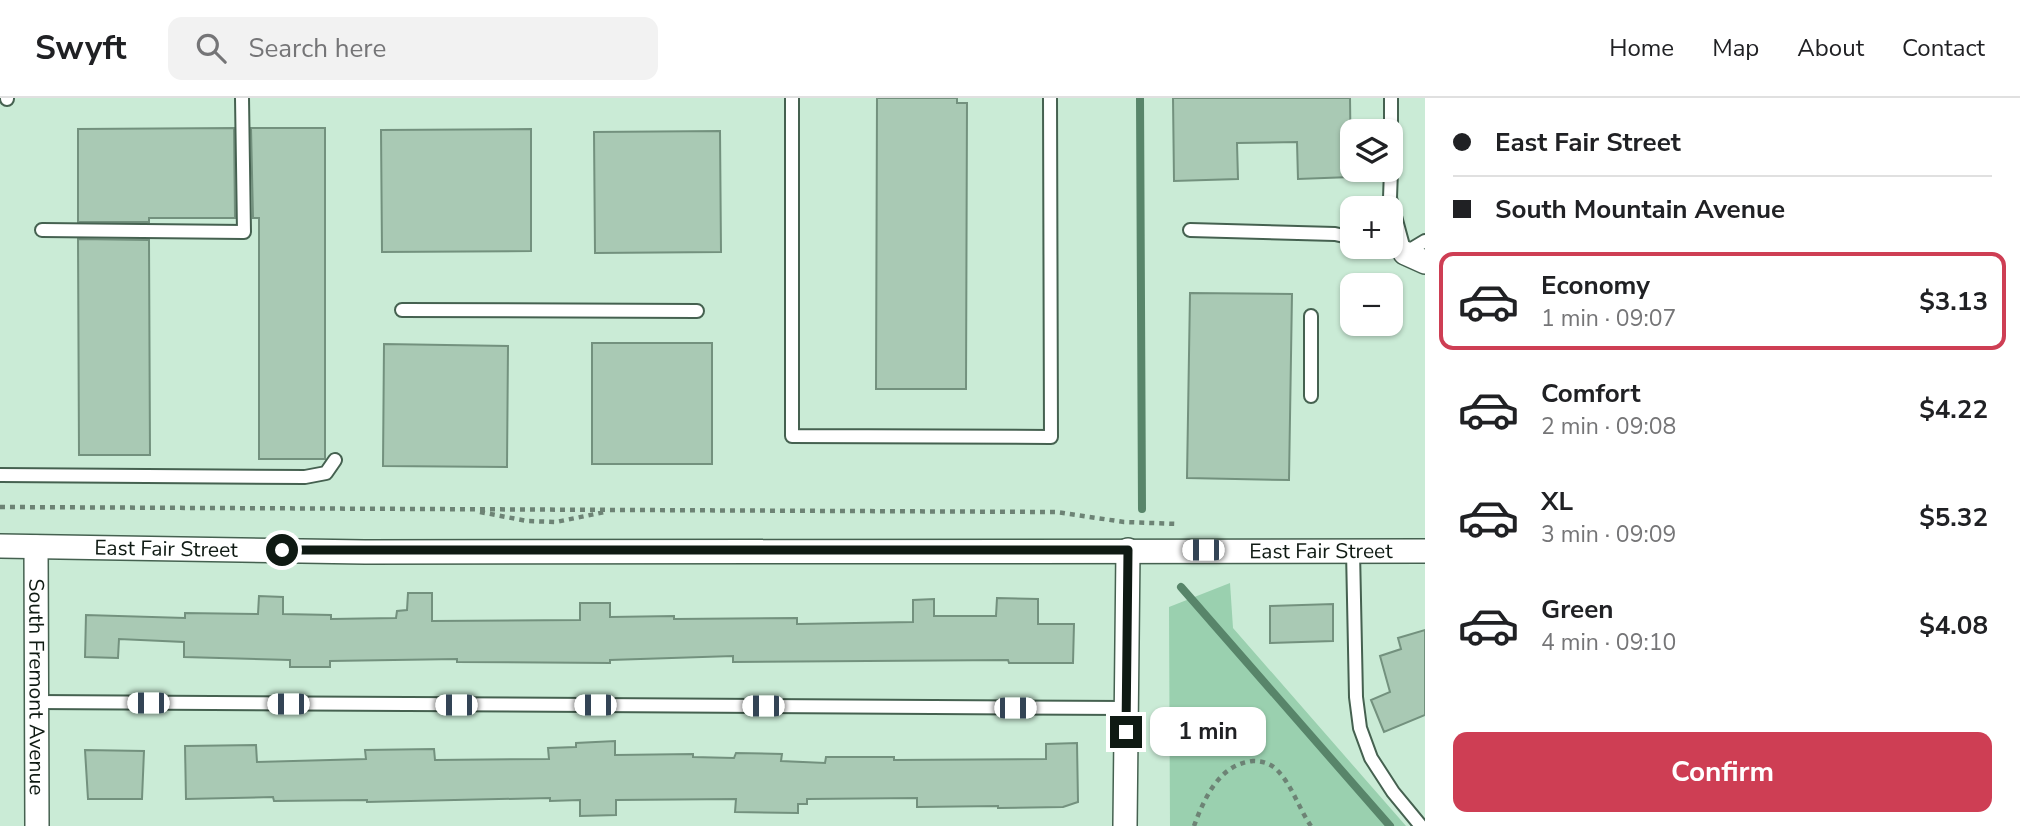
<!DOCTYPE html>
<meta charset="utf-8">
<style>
body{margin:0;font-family:"Nunito Sans",sans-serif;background:#f2f2f2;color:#202124;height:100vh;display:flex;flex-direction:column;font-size:26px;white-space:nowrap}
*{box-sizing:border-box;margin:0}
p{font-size:23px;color:#757577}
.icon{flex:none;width:38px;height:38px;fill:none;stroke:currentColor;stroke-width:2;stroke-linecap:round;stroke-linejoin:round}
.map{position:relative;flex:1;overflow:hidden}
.details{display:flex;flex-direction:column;background:#fff;width:595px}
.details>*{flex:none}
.top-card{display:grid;align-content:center;height:154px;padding:0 28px;background:#fff}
.controls{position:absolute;left:1340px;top:21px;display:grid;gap:14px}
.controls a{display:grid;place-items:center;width:63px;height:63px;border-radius:14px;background:#fff;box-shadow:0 2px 5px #0004;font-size:35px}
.end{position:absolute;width:32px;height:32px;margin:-16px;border:9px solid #0f1a13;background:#fff;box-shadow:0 0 0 4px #fff}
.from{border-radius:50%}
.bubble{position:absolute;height:49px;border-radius:14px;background:#fff;box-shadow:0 2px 5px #0004;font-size:23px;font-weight:700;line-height:49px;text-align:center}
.car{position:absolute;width:21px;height:42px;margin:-21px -10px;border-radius:9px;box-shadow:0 0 5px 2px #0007;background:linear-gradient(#fff 24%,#345 0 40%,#fff 0 76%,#345 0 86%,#fff 0)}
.top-card b{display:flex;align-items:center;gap:24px;height:66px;font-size:26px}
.top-card b+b{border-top:2px solid #e0e0e0}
.top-card i{width:18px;height:18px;background:#202124}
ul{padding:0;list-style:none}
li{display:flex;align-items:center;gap:21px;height:98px;margin:0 14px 10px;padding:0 14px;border:4px solid transparent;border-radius:14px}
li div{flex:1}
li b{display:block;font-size:26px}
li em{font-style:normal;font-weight:700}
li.current{border-color:#ce3e54}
li>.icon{width:63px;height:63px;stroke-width:1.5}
.primary-button{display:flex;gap:14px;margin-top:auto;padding:14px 28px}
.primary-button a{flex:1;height:80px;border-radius:14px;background:#ce3e54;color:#fff;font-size:28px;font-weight:700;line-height:80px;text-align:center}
header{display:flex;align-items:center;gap:42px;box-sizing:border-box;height:98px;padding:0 35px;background:#fff;border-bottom:2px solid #e0e0e0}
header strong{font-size:33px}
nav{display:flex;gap:38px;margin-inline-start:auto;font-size:24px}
.search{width:490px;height:63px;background:#f2f2f2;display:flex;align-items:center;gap:18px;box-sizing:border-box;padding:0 24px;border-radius:14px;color:#757577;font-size:26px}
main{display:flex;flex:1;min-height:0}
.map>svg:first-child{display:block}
</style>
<header>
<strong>Swyft</strong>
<div class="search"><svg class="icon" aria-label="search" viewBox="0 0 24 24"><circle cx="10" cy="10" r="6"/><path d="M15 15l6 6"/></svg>Search here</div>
<nav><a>Home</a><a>Map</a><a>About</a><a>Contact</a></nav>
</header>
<main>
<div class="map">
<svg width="1425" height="728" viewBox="0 0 1425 728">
<rect width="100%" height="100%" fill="#caebd6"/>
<!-- green -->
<path fill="#9ad0af" d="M1230 485 1233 530 1406 728H1170L1169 509Z"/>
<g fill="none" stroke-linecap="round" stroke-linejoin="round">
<!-- stream -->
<path stroke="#58856a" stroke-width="8" d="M1140 0 1142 411
M1181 489 1390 728"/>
</g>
<!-- building -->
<path fill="#a9c9b4" stroke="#73917e" stroke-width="2" d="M877 0H957V5H967L966 291H876Z
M1173 0H1350L1351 79 1298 81 1297 44 1237 45 1238 81 1174 83Z
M234 30 235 120H149V124H78V31Z
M251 30H325V361H259V120H253Z
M531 31V153L382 154 381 32Z
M720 33 721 154 595 155 594 34Z
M78 141 149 142 150 357H79Z
M1190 195 1292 196 1289 382 1187 380Z
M592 245H712V366H592Z
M384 246 508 248 507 369 383 368Z
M408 495H432V523L580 522V505H610V519L674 518V521L797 520V526L913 524V502L934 501V518H996L997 500 1038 501V526H1074L1073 565H1009L1008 562 733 564V558L610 562V565L457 564V561L330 563V569H290V562L184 559V544L119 541 118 560 85 559 86 517 185 520V515L258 516 259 498 283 499V516L331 517V521L396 520 397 513 407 512Z
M1333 506V543L1270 545V508Z
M1425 532V617L1384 634 1371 602 1390 594 1380 558 1401 551 1398 540Z
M615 643V657L693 656V659L734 660 736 655 782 656 781 663 825 665 826 659H894V662L1046 661V646L1077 645 1078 704 1063 709 998 710V708L917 709V700L807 701V706H798V715L735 714 736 701 616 702V717L580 718V702L550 703V700L367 704V702L274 703 273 699 186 701 185 648 256 647 257 664 366 661 365 652 434 651 435 662 549 661 548 650 576 649V645Z
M85 652 144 653 142 701H88Z"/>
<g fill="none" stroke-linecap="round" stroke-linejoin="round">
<!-- lane casing -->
<g stroke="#456150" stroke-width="16">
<path id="lane" d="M7 0V1
M792 0V338L1051 339 1050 0
M1391 0V33
M1391 72 1390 100 1405 155
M42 132 244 134 242 0
M1190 132 1335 136 1353 140
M1383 149 1405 155 1425 143
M402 212 697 213
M1311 298V218
M0 377 305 379 326 375 335 362
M1353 453 1356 599 1360 630 1371 660 1393 694 1421 728
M36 604 1127 610"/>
</g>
<!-- street casing -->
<g stroke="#456150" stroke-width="26">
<g id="street">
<path d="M1405 155 1425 164"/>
<path id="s1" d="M0 448 365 454 1425 453"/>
<path id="s2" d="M36 449 37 728"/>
<path d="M1125 728 1128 452"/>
</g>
</g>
<!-- path -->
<path stroke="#6d8375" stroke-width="4.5" stroke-dasharray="5 5" stroke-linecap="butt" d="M0 409 1056 414 1124 424 1179 426
M480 414 527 423 556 424 605 414
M1194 728C1204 701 1219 666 1253 663 1262 663 1270 665 1277 672 1292 687 1299 711 1311 728"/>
<!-- lane -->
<use href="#lane" stroke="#fff" stroke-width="12"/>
<!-- street -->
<use href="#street" stroke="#fff" stroke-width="23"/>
</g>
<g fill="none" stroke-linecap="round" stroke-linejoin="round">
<!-- route -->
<path stroke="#0f1a13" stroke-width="9" d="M282 452H1128L1126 634"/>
</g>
<g text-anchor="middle" stroke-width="5" stroke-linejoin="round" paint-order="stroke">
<!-- street labels -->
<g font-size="21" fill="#0f1a13" stroke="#d7f8e3">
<text dy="7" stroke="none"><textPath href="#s1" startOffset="166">East Fair Street</textPath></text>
<text dy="7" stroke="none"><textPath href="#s1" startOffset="1321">East Fair Street</textPath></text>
<text dy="7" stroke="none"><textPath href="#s2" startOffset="140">South Fremont Avenue</textPath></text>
</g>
</g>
</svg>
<div class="controls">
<a><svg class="icon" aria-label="layers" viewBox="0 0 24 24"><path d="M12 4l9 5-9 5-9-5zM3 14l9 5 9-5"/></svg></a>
<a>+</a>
<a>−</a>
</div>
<i class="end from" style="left:282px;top:452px"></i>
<i class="end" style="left:1126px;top:634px"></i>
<div class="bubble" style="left:1150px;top:609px;width:116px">1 min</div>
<i class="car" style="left:1203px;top:452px;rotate:270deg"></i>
<i class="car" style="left:148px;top:605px;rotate:270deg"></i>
<i class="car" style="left:288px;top:606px;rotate:270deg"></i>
<i class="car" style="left:456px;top:607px;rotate:270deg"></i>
<i class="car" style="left:595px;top:607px;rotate:270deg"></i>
<i class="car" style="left:763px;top:608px;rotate:270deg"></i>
<i class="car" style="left:1015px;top:610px;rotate:90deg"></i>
</div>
<section class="details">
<div class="top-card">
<b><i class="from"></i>East Fair Street</b>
<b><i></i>South Mountain Avenue</b>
</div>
<ul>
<li class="current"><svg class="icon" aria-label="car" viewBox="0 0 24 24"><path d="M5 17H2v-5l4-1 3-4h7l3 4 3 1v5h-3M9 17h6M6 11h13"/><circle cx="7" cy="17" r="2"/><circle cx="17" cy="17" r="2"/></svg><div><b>Economy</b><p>1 min · 09:07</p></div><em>$3.13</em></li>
<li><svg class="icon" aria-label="car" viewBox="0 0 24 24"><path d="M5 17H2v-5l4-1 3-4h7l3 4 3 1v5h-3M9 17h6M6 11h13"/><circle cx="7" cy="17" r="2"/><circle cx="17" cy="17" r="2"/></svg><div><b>Comfort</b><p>2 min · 09:08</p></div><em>$4.22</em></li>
<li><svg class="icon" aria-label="car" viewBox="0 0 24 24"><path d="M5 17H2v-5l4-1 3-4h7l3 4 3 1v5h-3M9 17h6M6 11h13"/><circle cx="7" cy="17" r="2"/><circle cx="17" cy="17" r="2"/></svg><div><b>XL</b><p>3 min · 09:09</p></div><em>$5.32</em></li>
<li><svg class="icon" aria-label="car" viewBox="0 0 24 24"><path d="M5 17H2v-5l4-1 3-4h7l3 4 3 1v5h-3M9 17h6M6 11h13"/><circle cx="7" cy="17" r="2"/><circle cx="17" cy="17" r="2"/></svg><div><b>Green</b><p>4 min · 09:10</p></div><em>$4.08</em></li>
</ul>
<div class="primary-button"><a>Confirm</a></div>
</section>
</main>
